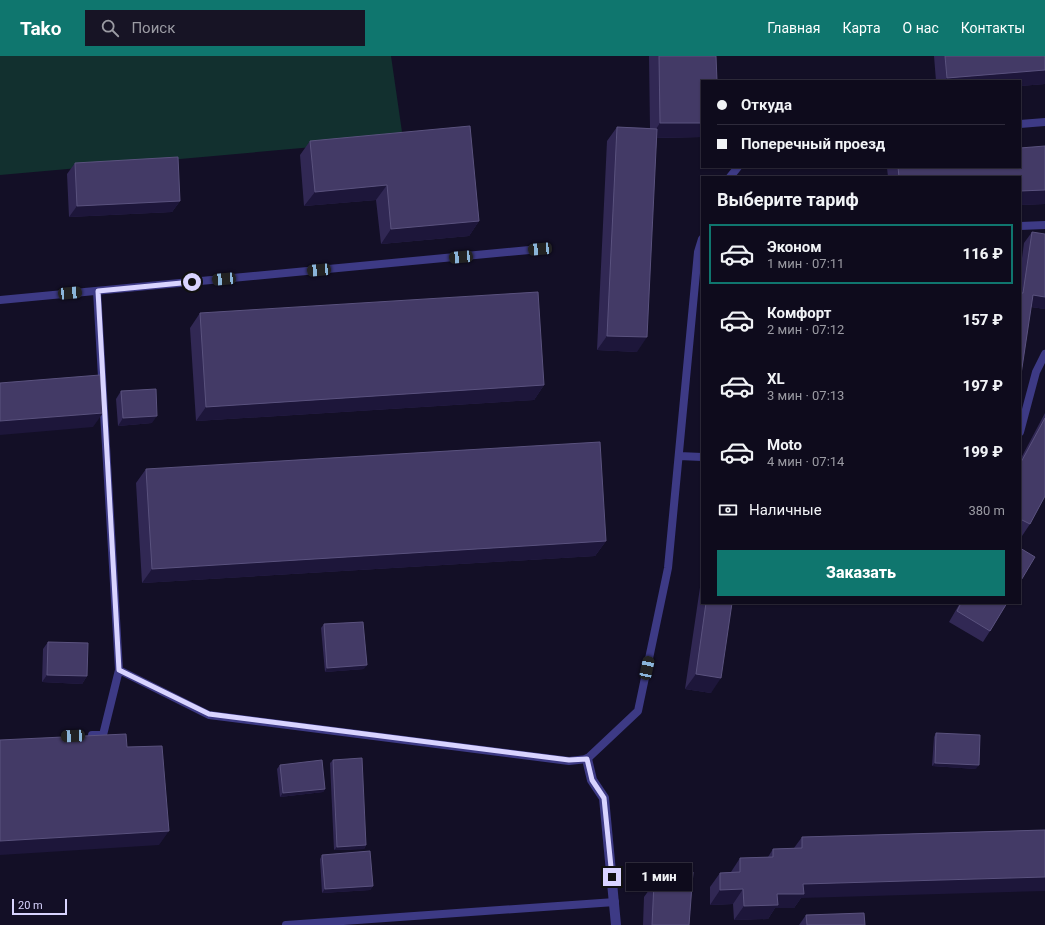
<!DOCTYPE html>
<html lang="ru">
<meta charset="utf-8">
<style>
body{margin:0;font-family:Roboto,sans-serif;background:#171425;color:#f1f3f6;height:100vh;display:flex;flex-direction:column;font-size:15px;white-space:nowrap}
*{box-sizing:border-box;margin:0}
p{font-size:13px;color:#9b9ba3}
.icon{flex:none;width:22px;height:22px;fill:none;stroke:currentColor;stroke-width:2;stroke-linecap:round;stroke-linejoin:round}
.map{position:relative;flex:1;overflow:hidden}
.drawer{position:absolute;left:701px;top:120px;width:320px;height:428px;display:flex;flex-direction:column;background:#0e0b1c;border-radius:0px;box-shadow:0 1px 3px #0004,0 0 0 1px #2e2b3b}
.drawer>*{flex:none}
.top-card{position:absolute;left:701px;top:24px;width:320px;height:88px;border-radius:0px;box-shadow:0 1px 3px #0004,0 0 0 1px #2e2b3b;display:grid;align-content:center;height:88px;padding:0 16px;background:#0e0b1c}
.scale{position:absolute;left:12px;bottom:10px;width:55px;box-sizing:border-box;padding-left:4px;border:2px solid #d9d4ff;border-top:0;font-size:11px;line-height:14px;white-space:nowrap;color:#d9d4ff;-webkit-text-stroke:3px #130f26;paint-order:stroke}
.end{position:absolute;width:18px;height:18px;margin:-9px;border:5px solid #d9d4ff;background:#111;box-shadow:0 0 0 2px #111}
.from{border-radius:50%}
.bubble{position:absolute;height:28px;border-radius:0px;background:#0e0b1c;box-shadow:0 1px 3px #0004,0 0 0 1px #2e2b3b;font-size:13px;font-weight:800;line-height:28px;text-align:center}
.car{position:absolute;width:12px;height:24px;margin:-12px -6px;border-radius:5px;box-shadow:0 0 3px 1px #0007;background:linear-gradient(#222 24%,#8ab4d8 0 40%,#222 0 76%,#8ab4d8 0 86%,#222 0)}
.top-card b{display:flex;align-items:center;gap:14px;height:38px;font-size:15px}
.top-card b+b{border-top:1px solid #2e2b3b}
.top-card i{width:10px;height:10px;background:#f1f3f6}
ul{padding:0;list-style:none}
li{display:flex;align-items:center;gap:12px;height:60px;margin:0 8px 6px;padding:0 8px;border:2px solid transparent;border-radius:0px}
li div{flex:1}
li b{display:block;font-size:15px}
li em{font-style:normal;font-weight:800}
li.current{border-color:#0f766e}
li>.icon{width:36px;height:36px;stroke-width:1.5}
h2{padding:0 16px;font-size:18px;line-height:48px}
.pay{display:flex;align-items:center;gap:10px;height:44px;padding:0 16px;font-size:15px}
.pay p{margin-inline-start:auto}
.cta{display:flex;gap:8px;margin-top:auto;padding:8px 16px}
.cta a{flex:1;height:46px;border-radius:0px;background:#0f766e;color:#fff;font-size:16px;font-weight:800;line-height:46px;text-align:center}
header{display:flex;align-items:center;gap:24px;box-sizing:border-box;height:56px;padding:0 20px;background:#0f766e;color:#fff}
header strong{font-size:19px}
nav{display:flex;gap:22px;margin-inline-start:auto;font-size:14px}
.search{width:280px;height:36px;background:#171425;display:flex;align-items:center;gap:10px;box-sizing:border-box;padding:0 14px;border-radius:0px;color:#9b9ba3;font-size:15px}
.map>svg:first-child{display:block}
</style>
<header>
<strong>Tako</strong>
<div class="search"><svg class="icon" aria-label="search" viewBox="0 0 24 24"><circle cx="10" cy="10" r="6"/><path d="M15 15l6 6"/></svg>Поиск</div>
<nav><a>Главная</a><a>Карта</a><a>О нас</a><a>Контакты</a></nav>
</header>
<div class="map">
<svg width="1045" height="869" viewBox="0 0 1045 869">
<rect width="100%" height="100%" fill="#130f26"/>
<!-- green -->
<path fill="#12302f" d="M0 0H391L403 83 0 119Z"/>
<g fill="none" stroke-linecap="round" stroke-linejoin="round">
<!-- lane -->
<path stroke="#3d3a85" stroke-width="8" d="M1020 68 1045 66
M730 121 738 111
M1020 170 1045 169
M0 244 540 193
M1020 376 1036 316 1045 298
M679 400 702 401
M119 614 209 659 569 705 587 703 638 655 668 512 698 196 702 183
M92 679H103L119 614 97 235
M286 869 615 846"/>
<!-- street -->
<path stroke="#3d3a85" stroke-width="10" d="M587 703 592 724 604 742 616 869"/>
</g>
<!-- wall -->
<path fill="#312854" d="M649 0H716L702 25V81L657 82 637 296 597 294 607 85 617 71 650 72Z
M934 0H1045V28L1020 30V25H936Z
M310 85 479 165 469 180 381 188 376 144 304 150 300 99Z
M1045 90V148L1020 149V121H888L887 112 888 111H1020Z
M75 107 180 145 172 156 69 161 67 118Z
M1032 176 1045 253 1031 251 1020 325V217L1024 187Z
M200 257 544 329 534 344 196 365 190 272Z
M121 335 152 367 118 370 116 343Z
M1045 357V440L1030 468 1020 483V404Z
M146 413 606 485 595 500 142 527 136 427Z
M702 518V547H732L711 637 685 633Z
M960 547H1007L990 575 983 586 949 566Z
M324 568 364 613 325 616 321 572Z
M48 586 87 620 82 628 42 626 43 593Z
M936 677 976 713 932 710 934 681Z
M333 704 366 789 364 793 334 794 330 707Z
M280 709 325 733 323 736 280 741 277 713Z
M1045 774 801 842 794 852H775L768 863 734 864 733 848 710 849V831L720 817 731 816 740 802 768 801 773 793 794 792 802 781Z
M322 799 373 830 370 834 322 837 320 803Z
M654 827 689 869H643L644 841Z
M806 859 865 869H799Z"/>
<!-- shaded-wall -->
<path fill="#1d163a" d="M1045 14V28L1020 30V25H945L947 22Z
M660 67H702V81L650 82Z
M387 129 376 144 304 150 315 136Z
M1045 134V148L1020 149V135Z
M180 145 172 156 69 161 77 150Z
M479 165 469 180 381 188 391 173Z
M1033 239 1045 241V253L1025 250Z
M607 280 647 281 637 296 597 294Z
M544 329 534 344 196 365 206 351Z
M103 357 93 371 0 379V365Z
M157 360 152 367 118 370 123 362Z
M606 485 595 500 142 527 152 513Z
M367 609 364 613 325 616 327 612Z
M696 618 721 622 711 637 685 633Z
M47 619 87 620 82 628 42 626Z
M935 707 979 709 976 713 932 710Z
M325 733 323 736 280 741 283 737Z
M169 775 159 789 0 799V785Z
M366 789 364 793 334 794 337 791Z
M1045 821V835L801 842 794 852H775L768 863 734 864 744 850 777 838 803 828Z
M373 830 370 834 322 837 325 833Z
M743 833 733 848 710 849 720 834Z"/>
<!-- building -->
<path fill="#433a66" stroke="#5a527e" d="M659 0H716L717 25H702V67H660Z
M945 0H1045V14L947 22Z
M470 70 479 165 391 173 387 129 315 136 310 85Z
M617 71 657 73 647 281 607 280Z
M1045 90V134L1020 135V121H899L898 111H1020V92Z
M178 101 180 145 77 150 75 107Z
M1032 176 1045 178V241L1033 239 1020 325V237H1023Z
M538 236 544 329 206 351 200 257Z
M100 319 103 357 0 365V327Z
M156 333 157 360 123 362 121 335Z
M1045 362V440L1030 468 1020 463V408Z
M600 386 606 485 152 513 146 413Z
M1020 492 1035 501 1020 526Z
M706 547H732L721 622 696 618Z
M961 547H1007L990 575 957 555Z
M363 566 367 609 327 612 324 568Z
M48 586 88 587 87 620 47 619Z
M936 677 980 679 979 709 935 707Z
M126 678 127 691 162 690 169 775 0 785V684Z
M362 702 366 789 337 791 333 704Z
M322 704 325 733 283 737 280 709Z
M1045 774V821L803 828 804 838H777L778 849 744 850 743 833 720 834V817L740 816V802L773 801V793L802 792V781Z
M370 795 373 830 325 833 322 799Z
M693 816 689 869H652L654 827Z
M864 857 865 869H807L806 859Z"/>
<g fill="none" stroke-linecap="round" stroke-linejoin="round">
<!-- route -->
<path stroke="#d9d4ff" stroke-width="5" d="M192 226 98 235 119 614 209 658 569 704 587 703 592 724 604 742 612 821"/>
</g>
</svg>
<div class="scale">20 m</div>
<i class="end from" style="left:192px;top:226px"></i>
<i class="end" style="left:612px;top:821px"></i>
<div class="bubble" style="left:626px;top:807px;width:66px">1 мин</div>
<i class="car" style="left:540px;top:193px;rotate:265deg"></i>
<i class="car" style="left:461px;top:201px;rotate:265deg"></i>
<i class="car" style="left:319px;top:214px;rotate:265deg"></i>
<i class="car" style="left:224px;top:223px;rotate:265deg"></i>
<i class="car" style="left:70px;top:237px;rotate:85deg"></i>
<i class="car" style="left:647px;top:612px;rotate:12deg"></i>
<i class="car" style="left:73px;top:680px;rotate:267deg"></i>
<div class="top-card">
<b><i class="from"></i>Откуда</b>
<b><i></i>Поперечный проезд</b>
</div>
<section class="drawer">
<h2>Выберите тариф</h2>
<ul>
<li class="current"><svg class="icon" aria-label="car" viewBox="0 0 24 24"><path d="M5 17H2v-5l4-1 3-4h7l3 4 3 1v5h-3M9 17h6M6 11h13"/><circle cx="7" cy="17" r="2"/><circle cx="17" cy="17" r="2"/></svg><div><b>Эконом</b><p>1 мин · 07:11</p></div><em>116 ₽</em></li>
<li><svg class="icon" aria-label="car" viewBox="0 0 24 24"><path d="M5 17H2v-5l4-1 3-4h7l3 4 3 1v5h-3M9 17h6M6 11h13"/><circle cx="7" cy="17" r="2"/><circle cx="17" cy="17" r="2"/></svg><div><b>Комфорт</b><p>2 мин · 07:12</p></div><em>157 ₽</em></li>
<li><svg class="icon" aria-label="car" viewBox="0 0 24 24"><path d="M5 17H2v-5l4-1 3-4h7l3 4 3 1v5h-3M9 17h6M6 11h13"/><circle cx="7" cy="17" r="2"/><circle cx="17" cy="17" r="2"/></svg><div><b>XL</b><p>3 мин · 07:13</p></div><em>197 ₽</em></li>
<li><svg class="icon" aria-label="car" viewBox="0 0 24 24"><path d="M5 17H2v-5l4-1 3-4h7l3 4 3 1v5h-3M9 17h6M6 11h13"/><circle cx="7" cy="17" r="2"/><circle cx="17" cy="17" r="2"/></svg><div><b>Moto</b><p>4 мин · 07:14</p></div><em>199 ₽</em></li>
</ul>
<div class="pay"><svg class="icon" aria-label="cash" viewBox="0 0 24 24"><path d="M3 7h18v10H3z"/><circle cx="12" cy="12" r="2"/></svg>Наличные<p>380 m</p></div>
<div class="cta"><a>Заказать</a></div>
</section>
</div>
